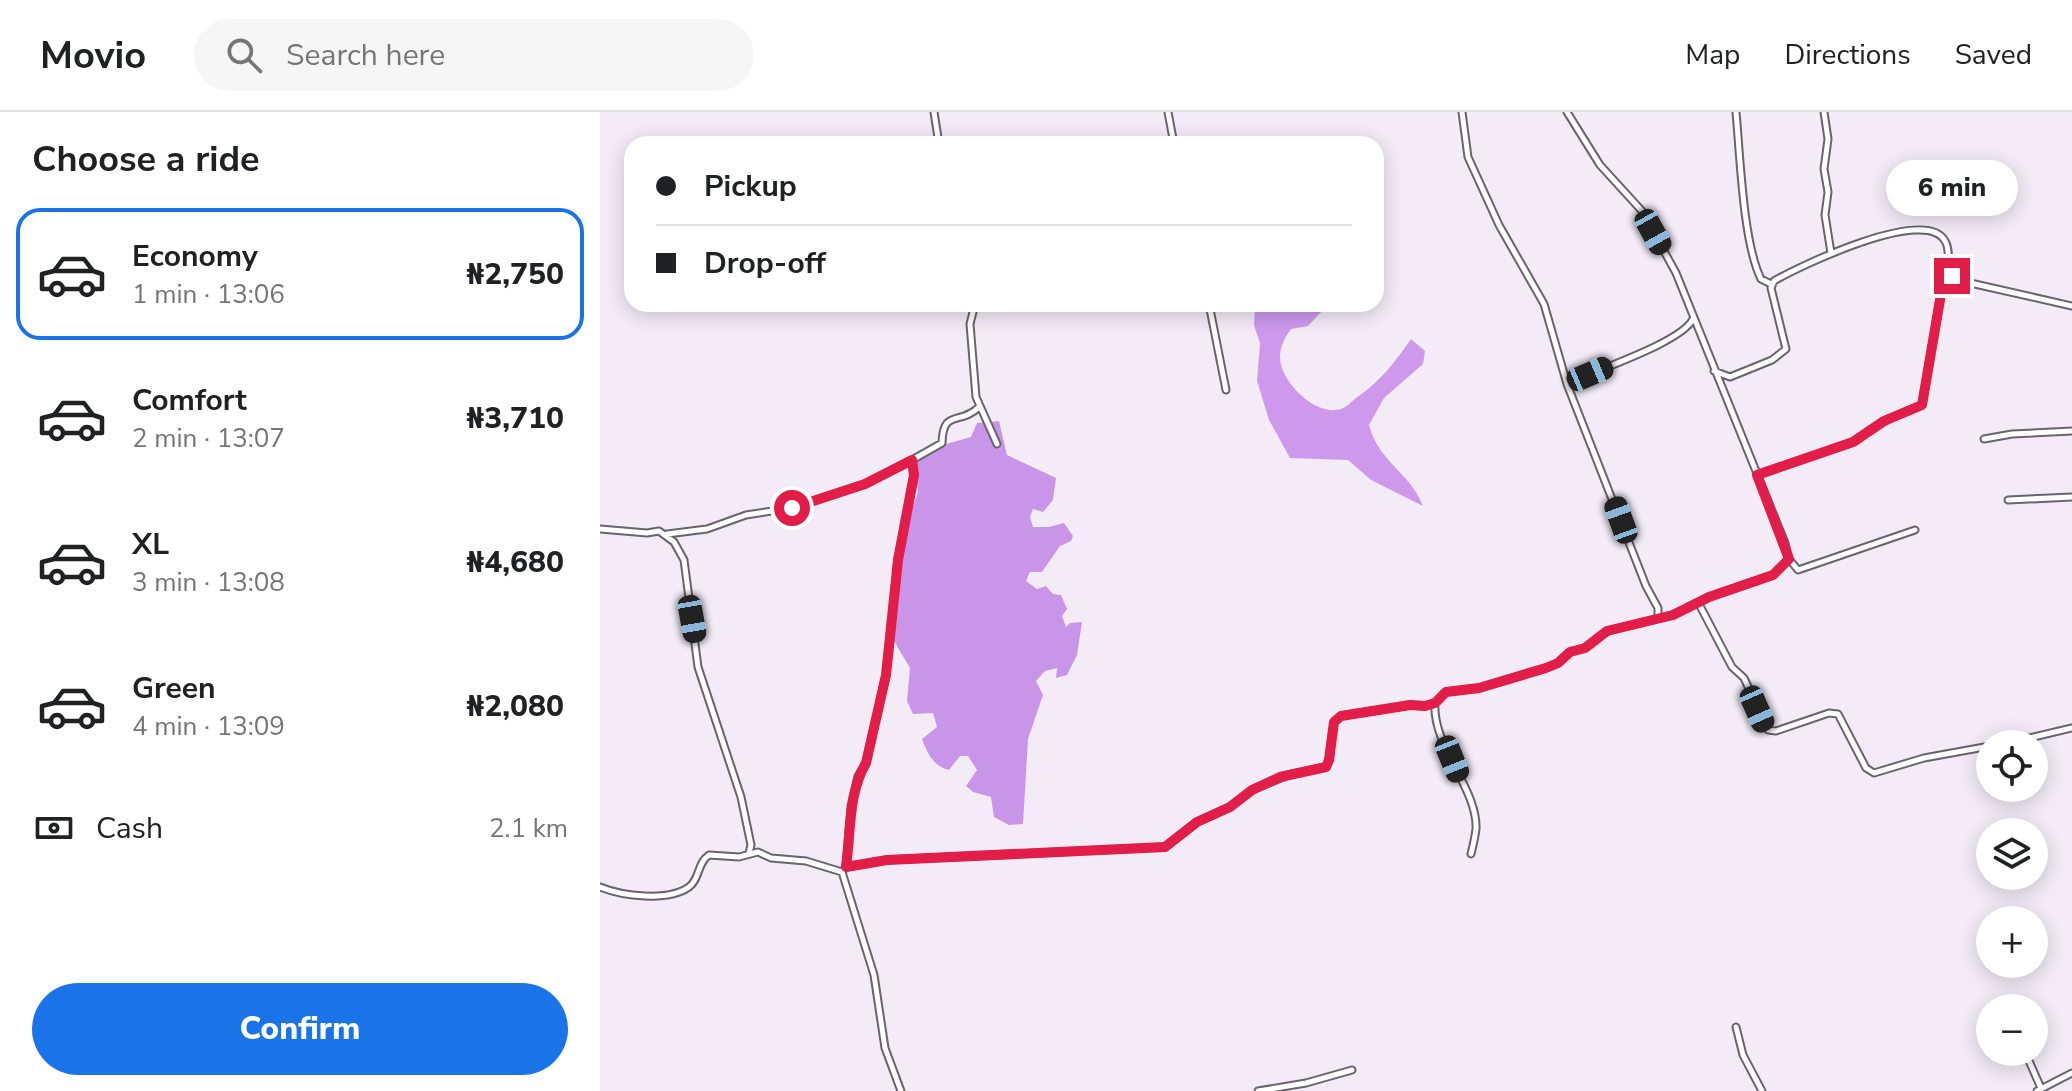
<!DOCTYPE html>
<meta charset="utf-8">
<style>
body{margin:0;font-family:"Nunito Sans",sans-serif;background:#f6f6f6;color:#202124;height:100vh;display:flex;flex-direction:column;font-size:30px;white-space:nowrap}
*{box-sizing:border-box;margin:0}
p{font-size:26px;color:#757577}
.icon{flex:none;width:44px;height:44px;fill:none;stroke:currentColor;stroke-width:2;stroke-linecap:round;stroke-linejoin:round}
.map{position:relative;flex:1;overflow:hidden}
.details{display:flex;flex-direction:column;background:#fff;width:600px}
.details>*{flex:none}
.guide{position:absolute;left:24px;top:24px;width:760px;height:176px;border-radius:24px;box-shadow:0 4px 20px #0003;display:grid;align-content:center;height:176px;padding:0 32px;background:#fff}
.tools{position:absolute;left:1376px;top:618px;display:grid;gap:16px}
.tools a{display:grid;place-items:center;width:72px;height:72px;border-radius:50%;background:#fff;box-shadow:0 4px 20px #0003;font-size:40px}
.end{position:absolute;width:36px;height:36px;margin:-18px;border:10px solid #e11d48;background:#fff;box-shadow:0 0 0 4px #fff}
.from{border-radius:50%}
.bubble{position:absolute;height:56px;border-radius:28px;background:#fff;box-shadow:0 4px 20px #0003;font-size:26px;font-weight:800;line-height:56px;text-align:center}
.car{position:absolute;width:24px;height:48px;margin:-24px -12px;border-radius:10px;box-shadow:0 0 6px 2px #0007;background:linear-gradient(#222 24%,#8ab4d8 0 40%,#222 0 76%,#8ab4d8 0 86%,#222 0)}
.guide b{display:flex;align-items:center;gap:28px;height:76px;font-size:30px}
.guide b+b{border-top:2px solid #e0e0e0}
.guide i{width:20px;height:20px;background:#202124}
ul{padding:0;list-style:none}
li{display:flex;align-items:center;gap:24px;height:132px;margin:0 16px 12px;padding:0 16px;border:4px solid transparent;border-radius:24px}
li div{flex:1}
li b{display:block;font-size:30px}
li em{font-style:normal;font-weight:800}
li.on{border-color:#1a73e8}
li>.icon{width:72px;height:72px;stroke-width:1.5}
h2{padding:0 32px;font-size:36px;line-height:96px}
.pay{display:flex;align-items:center;gap:20px;height:88px;padding:0 32px;font-size:30px}
.pay p{margin-inline-start:auto}
.button{display:flex;gap:16px;margin-top:auto;padding:16px 32px}
.button a{flex:1;height:92px;border-radius:48px;background:#1a73e8;color:#fff;font-size:32px;font-weight:800;line-height:92px;text-align:center}
header{display:flex;align-items:center;gap:48px;box-sizing:border-box;height:112px;padding:0 40px;background:#fff;border-bottom:2px solid #e0e0e0}
header strong{font-size:38px}
nav{display:flex;gap:44px;margin-inline-start:auto;font-size:28px}
.search{width:560px;height:72px;background:#f6f6f6;display:flex;align-items:center;gap:20px;box-sizing:border-box;padding:0 28px;border-radius:44px;color:#757577;font-size:30px}
main{display:flex;flex:1;min-height:0}
.map>svg:first-child{display:block}
</style>
<header>
<strong>Movio</strong>
<div class="search"><svg class="icon" aria-label="search" viewBox="0 0 24 24"><circle cx="10" cy="10" r="6"/><path d="M15 15l6 6"/></svg>Search here</div>
<nav><a>Map</a><a>Directions</a><a>Saved</a></nav>
</header>
<main>
<section class="details">
<h2>Choose a ride</h2>
<ul>
<li class="on"><svg class="icon" aria-label="car" viewBox="0 0 24 24"><path d="M5 17H2v-5l4-1 3-4h7l3 4 3 1v5h-3M9 17h6M6 11h13"/><circle cx="7" cy="17" r="2"/><circle cx="17" cy="17" r="2"/></svg><div><b>Economy</b><p>1 min · 13:06</p></div><em>₦2,750</em></li>
<li><svg class="icon" aria-label="car" viewBox="0 0 24 24"><path d="M5 17H2v-5l4-1 3-4h7l3 4 3 1v5h-3M9 17h6M6 11h13"/><circle cx="7" cy="17" r="2"/><circle cx="17" cy="17" r="2"/></svg><div><b>Comfort</b><p>2 min · 13:07</p></div><em>₦3,710</em></li>
<li><svg class="icon" aria-label="car" viewBox="0 0 24 24"><path d="M5 17H2v-5l4-1 3-4h7l3 4 3 1v5h-3M9 17h6M6 11h13"/><circle cx="7" cy="17" r="2"/><circle cx="17" cy="17" r="2"/></svg><div><b>XL</b><p>3 min · 13:08</p></div><em>₦4,680</em></li>
<li><svg class="icon" aria-label="car" viewBox="0 0 24 24"><path d="M5 17H2v-5l4-1 3-4h7l3 4 3 1v5h-3M9 17h6M6 11h13"/><circle cx="7" cy="17" r="2"/><circle cx="17" cy="17" r="2"/></svg><div><b>Green</b><p>4 min · 13:09</p></div><em>₦2,080</em></li>
</ul>
<div class="pay"><svg class="icon" aria-label="cash" viewBox="0 0 24 24"><path d="M3 7h18v10H3z"/><circle cx="12" cy="12" r="2"/></svg>Cash<p>2.1 km</p></div>
<div class="button"><a>Confirm</a></div>
</section>
<div class="map">
<svg width="1472" height="979" viewBox="0 0 1472 979">
<rect width="100%" height="100%" fill="#f3ecf7"/>
<!-- forest -->
<path fill="#c995e9" d="M399 309 407 343 456 366 453 388 443 400 433 397 430 405 433 415H449L464 411 473 424 471 429 460 434 442 460H430L426 469 437 477 446 474 453 482 461 483 467 497 462 504 466 515 470 511 482 510 477 543 467 563 456 566 457 556 445 559 436 569 443 583 428 627 423 712 409 713 394 705 391 685 373 680 366 674 377 658 368 644H360L349 658C334 655 327 641 322 627L337 615 333 601 313 602 307 589 310 556 291 524 299 487 298 465 310 402 318 381 314 350 339 334 371 325 377 311Z"/>
<!-- water -->
<path fill="#ce99ed" d="M657 192H720L723 198 708 214 691 217C685 225 680 235 680 245 680 269 715 305 741 297 746 296 752 289 756 286 780 270 795 250 811 227L825 239 823 252 784 286 769 313C779 351 810 360 823 394L771 368 748 348 690 346 669 308 657 269 660 231 654 213 655 194Z"/>
<g fill="none" stroke-linecap="round" stroke-linejoin="round">
<!-- minor casing -->
<g stroke="#69636d" stroke-width="9">
<path id="minor" d="M334 0 339 32
M568 0 574 32
M862 0 868 45 899 113 944 192 967 272
M1136 0C1140 42 1143 131 1161 167L1171 172
M1224 0 1228 27 1224 57 1228 80 1225 103 1231 141
M375 192 370 212 376 285 397 332
M609 192 626 278
M1114 259 1130 265 1172 248 1186 237 1171 176 1174 169C1198 155 1326 93 1345 129 1350 136 1348 151 1348 159L1357 168 1472 194
M1384 327 1412 322 1472 319
M1157 363 1253 330 1284 309 1322 293 1341 182 1352 164
M1408 388 1472 385
M0 417 47 421 59 419 74 430 84 448 98 555 141 685 151 733 149 741
M67 422 107 417 146 403 192 396 265 372 312 348
M1189 447 1198 458 1315 418
M1099 492 1132 555 1144 566 1168 618 1176 619 1229 601 1238 602 1266 656 1274 661 1324 646 1390 634
M1058 505V496L1046 474 967 272C995 258 1081 231 1093 207
M835 591C832 634 878 677 876 717 875 725 873 734 871 742
M1404 632 1472 616
M246 755 251 694 258 664 266 651 286 563 298 448 314 363 312 348 342 331C343 296 360 314 379 295
M0 775C22 784 68 790 89 775 100 767 97 751 109 743L139 745 158 740 171 746 206 749 242 760
M1136 915 1143 943 1162 979
M1425 940 1441 976
M301 979 285 936 274 863 242 760 246 755 287 748 565 735 597 710 630 695 652 678 688 663 726 655 729 648 734 610 741 604 810 593 825 594 835 591 846 580 879 576 946 556 958 551 970 540 985 536 1007 519 1073 503 1109 485 1173 463 1189 447 1185 431 1076 161 1042 99 1000 53 967 0
M658 979 706 971 752 958
M1437 979 1472 961"/>
</g>
<!-- minor -->
<use href="#minor" stroke="#fff" stroke-width="5"/>
</g>
<g fill="none" stroke-linecap="round" stroke-linejoin="round">
<!-- route -->
<path stroke="#e11d48" stroke-width="10" d="M192 396 265 372 312 348 314 363 298 448 286 563 266 651C248 682 251 720 246 755L287 748 565 735 597 710 630 695 652 678 680 665 726 655 729 648 734 610 741 604 810 593 825 594 835 591 846 580 879 576 946 556 958 551 970 540 985 536 1007 519 1073 503 1109 485 1173 463 1189 447 1157 363 1253 330 1284 309 1322 293 1341 182 1352 164"/>
</g>
</svg>
<div class="tools">
<a><svg class="icon" aria-label="locate" viewBox="0 0 24 24"><circle cx="12" cy="12" r="6"/><path d="M12 2v4M12 18v4M2 12h4M18 12h4"/></svg></a>
<a><svg class="icon" aria-label="layers" viewBox="0 0 24 24"><path d="M12 4l9 5-9 5-9-5zM3 14l9 5 9-5"/></svg></a>
<a>+</a>
<a>−</a>
</div>
<i class="end from" style="left:192px;top:396px"></i>
<i class="end" style="left:1352px;top:164px"></i>
<div class="bubble" style="left:1286px;top:48px;width:132px">6 min</div>
<i class="car" style="left:1053px;top:120px;rotate:151deg"></i>
<i class="car" style="left:990px;top:262px;rotate:67deg"></i>
<i class="car" style="left:1021px;top:408px;rotate:340deg"></i>
<i class="car" style="left:92px;top:507px;rotate:170deg"></i>
<i class="car" style="left:1157px;top:597px;rotate:156deg"></i>
<i class="car" style="left:852px;top:647px;rotate:158deg"></i>
<div class="guide">
<b><i class="from"></i>Pickup</b>
<b><i></i>Drop-off</b>
</div>
</div>
</main>
